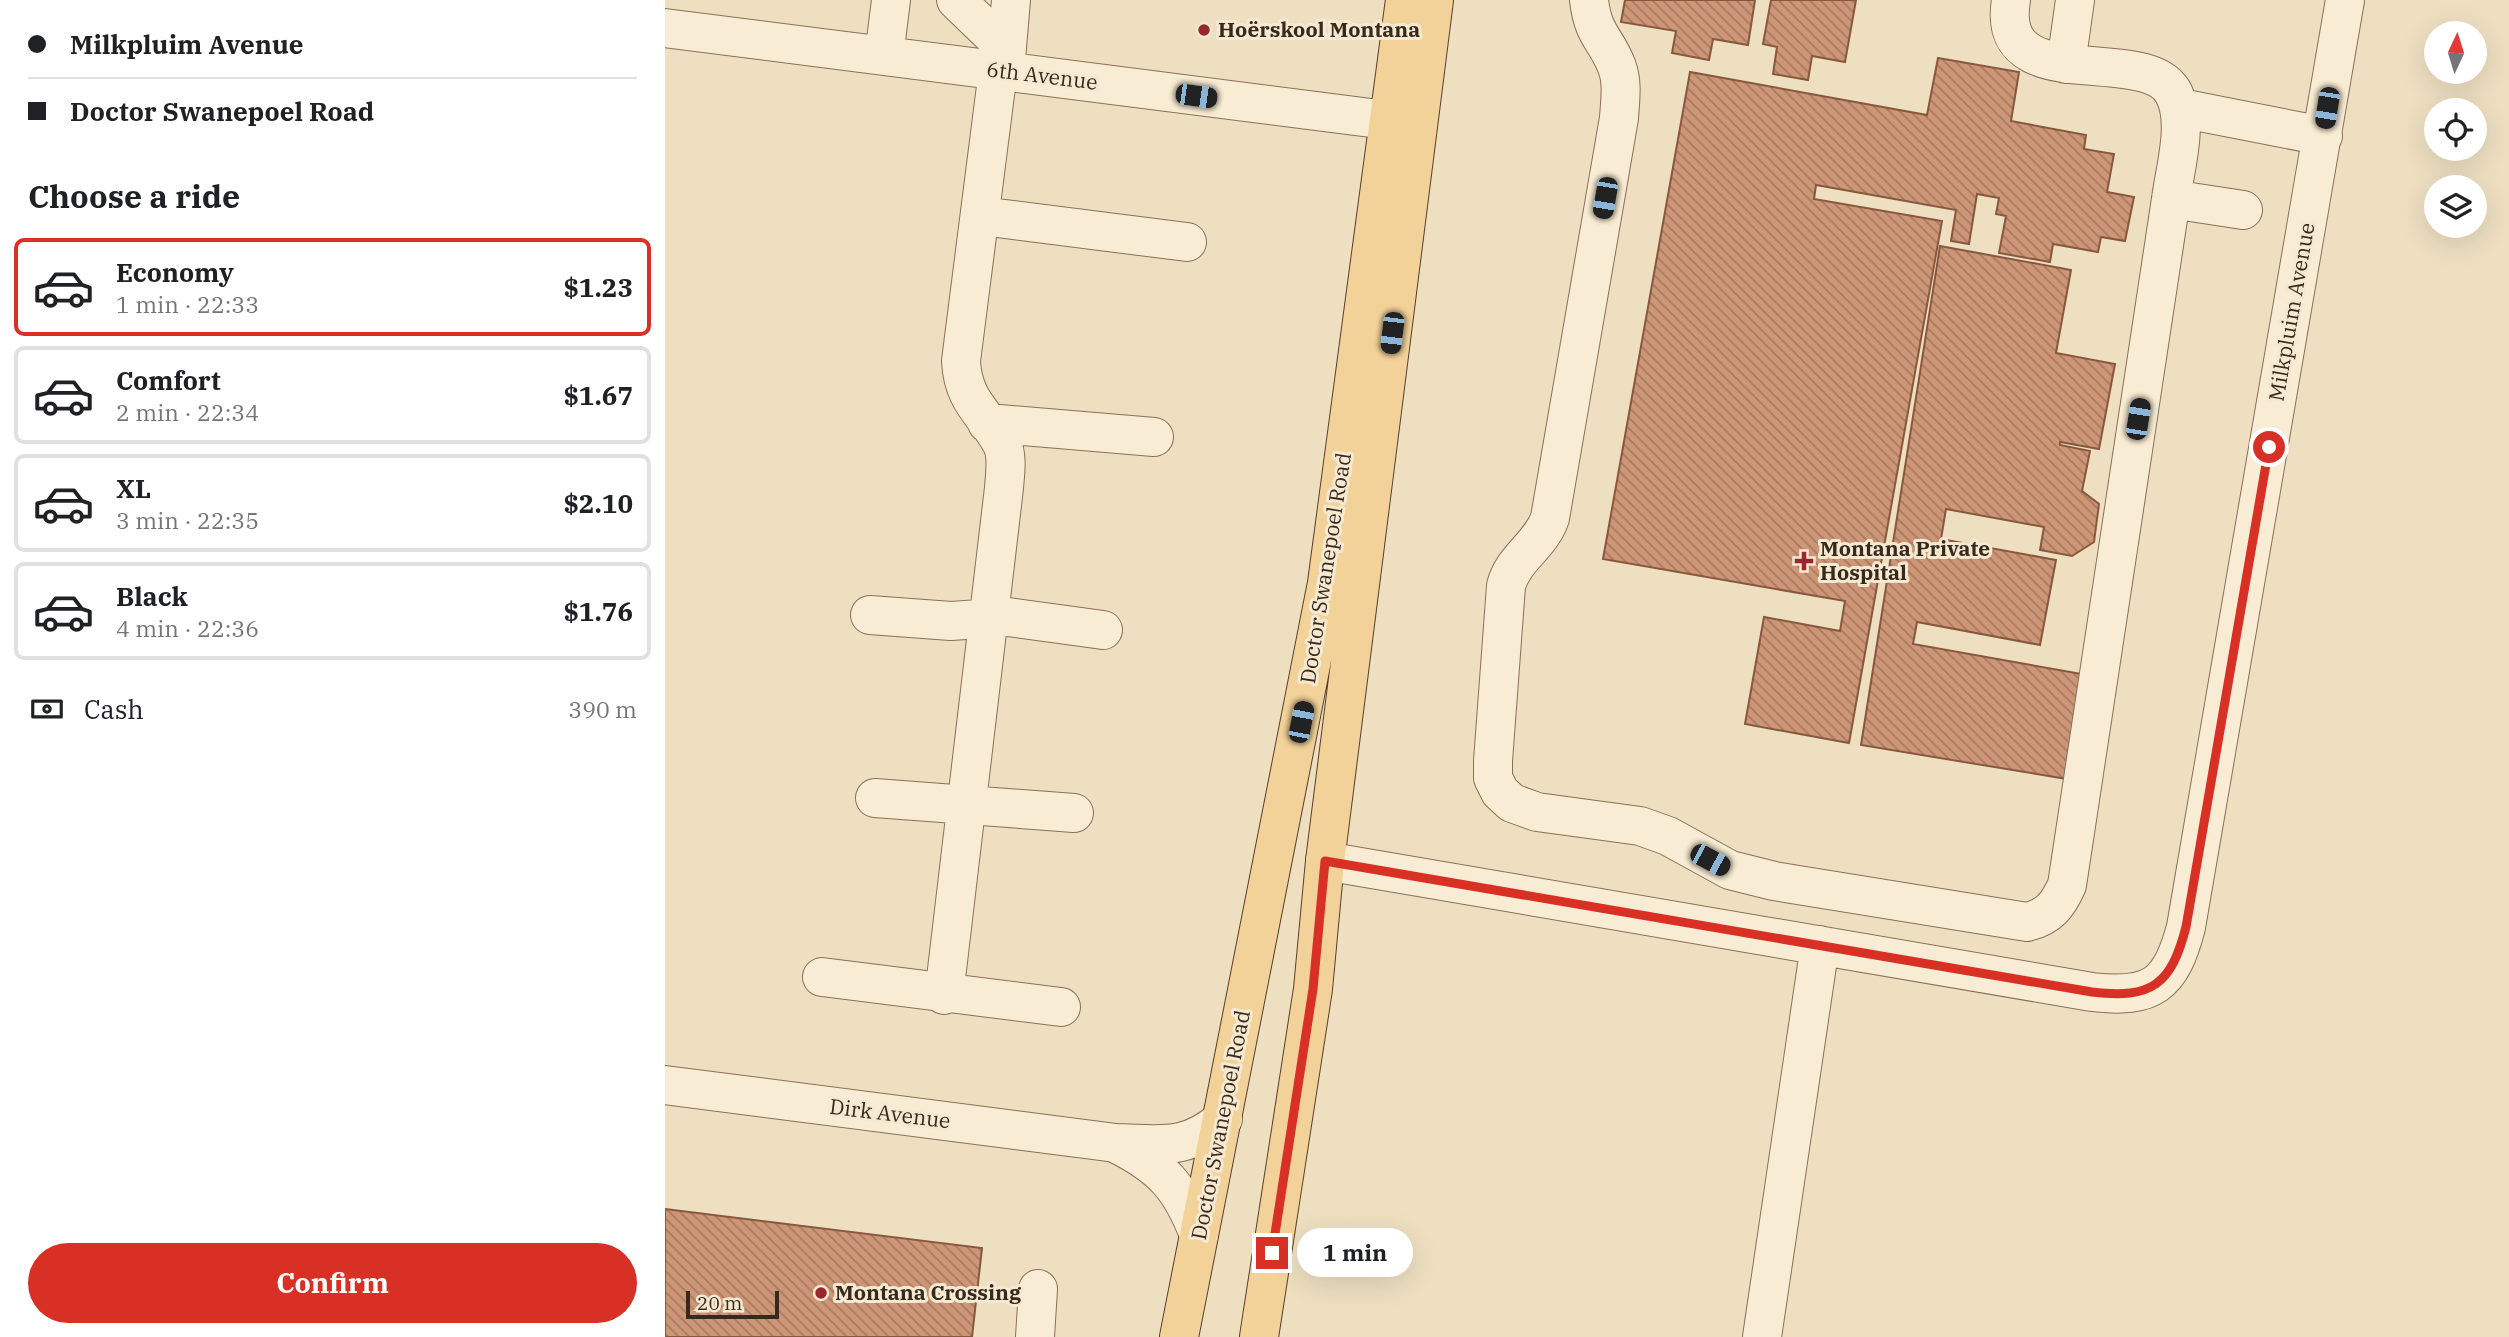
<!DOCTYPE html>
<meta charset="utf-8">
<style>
body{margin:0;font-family:"IBM Plex Serif",serif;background:#f2f2f2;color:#202124;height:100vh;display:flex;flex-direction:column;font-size:26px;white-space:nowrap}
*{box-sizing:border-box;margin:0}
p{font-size:23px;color:#757577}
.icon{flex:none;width:38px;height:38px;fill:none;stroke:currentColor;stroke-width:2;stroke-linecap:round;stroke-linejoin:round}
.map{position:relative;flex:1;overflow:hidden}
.drawer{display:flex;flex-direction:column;background:#fff;width:665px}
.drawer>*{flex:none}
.guide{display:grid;align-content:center;height:154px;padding:0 28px;background:#fff}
.needle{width:46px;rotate:4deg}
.controls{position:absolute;left:1759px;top:21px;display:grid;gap:14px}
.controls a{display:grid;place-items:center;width:63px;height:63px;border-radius:50%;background:#fff;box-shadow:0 7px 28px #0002;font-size:35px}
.scale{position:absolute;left:21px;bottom:18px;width:93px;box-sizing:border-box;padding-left:7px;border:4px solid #38291d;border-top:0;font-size:19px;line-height:24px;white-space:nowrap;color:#38291d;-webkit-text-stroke:5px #f6e9d1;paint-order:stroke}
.end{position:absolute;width:32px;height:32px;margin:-16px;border:9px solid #d93025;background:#fff;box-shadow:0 0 0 4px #fff}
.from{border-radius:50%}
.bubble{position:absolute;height:49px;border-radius:24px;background:#fff;box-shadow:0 7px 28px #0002;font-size:23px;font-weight:800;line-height:49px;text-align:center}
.car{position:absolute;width:21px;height:42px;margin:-21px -10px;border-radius:9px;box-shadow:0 0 5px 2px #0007;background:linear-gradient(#222 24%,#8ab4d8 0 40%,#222 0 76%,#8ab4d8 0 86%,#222 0)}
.guide b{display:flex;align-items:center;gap:24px;height:66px;font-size:26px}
.guide b+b{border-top:2px solid #e0e0e0}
.guide i{width:18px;height:18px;background:#202124}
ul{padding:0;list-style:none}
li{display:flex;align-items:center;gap:21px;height:98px;margin:0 14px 10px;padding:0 14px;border:4px solid #e0e0e0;border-radius:10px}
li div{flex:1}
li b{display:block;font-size:26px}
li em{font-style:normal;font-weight:800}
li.selected{border-color:#d93025}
li>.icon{width:63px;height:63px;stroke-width:1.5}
h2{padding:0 28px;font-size:32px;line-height:84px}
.pay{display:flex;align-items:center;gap:18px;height:77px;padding:0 28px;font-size:26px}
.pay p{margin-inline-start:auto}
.button{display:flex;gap:14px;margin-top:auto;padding:14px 28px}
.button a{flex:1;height:80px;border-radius:42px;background:#d93025;color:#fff;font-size:28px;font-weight:800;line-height:80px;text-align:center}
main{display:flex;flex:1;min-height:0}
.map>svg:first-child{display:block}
</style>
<main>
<section class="drawer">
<div class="guide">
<b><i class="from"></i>Milkpluim Avenue</b>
<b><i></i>Doctor Swanepoel Road</b>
</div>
<h2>Choose a ride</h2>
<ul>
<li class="selected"><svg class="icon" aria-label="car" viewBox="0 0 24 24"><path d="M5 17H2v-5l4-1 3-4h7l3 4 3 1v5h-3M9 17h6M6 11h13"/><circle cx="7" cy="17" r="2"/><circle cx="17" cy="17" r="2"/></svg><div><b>Economy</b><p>1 min · 22:33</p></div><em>$1.23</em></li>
<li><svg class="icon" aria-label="car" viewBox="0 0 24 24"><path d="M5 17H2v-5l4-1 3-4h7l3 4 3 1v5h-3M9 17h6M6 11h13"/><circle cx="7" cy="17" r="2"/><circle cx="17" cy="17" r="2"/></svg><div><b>Comfort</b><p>2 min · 22:34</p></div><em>$1.67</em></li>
<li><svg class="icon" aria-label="car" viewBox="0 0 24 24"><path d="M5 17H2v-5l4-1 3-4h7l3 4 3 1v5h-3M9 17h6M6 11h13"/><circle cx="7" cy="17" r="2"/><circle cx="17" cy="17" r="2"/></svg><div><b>XL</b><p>3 min · 22:35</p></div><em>$2.10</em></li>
<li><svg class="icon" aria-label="car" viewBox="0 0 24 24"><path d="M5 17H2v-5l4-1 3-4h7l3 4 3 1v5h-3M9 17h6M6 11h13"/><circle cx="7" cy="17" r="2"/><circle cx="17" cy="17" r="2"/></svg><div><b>Black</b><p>4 min · 22:36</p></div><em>$1.76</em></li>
</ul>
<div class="pay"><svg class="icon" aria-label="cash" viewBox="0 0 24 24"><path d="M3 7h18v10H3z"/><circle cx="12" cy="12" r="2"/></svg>Cash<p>390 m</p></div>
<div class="button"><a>Confirm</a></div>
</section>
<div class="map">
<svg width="1844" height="1337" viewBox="0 0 1844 1337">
<defs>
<pattern id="building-back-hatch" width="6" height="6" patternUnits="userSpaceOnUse" patternTransform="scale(1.75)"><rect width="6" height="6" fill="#cd9676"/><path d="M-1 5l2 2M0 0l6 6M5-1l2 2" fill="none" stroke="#a77a60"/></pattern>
</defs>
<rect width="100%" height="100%" fill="#eedfc1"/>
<!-- building -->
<path fill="url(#building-back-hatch)" stroke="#88583e" stroke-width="2" d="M960 0H1090L1083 45 1048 39 1044 60 1007 53 1011 31 956 22Z
M1106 0H1191L1180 62 1147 56 1143 80 1108 74 1112 47 1098 44Z
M1273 58 1354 72 1346 121 1421 135 1419 149 1449 154 1442 192 1469 197 1460 241 1436 237 1433 252 1388 244 1385 262 1334 253 1341 216 1331 214 1334 198 1312 194 1304 244 1286 241 1291 210 1151 185 1149 199 1277 221 1184 743 1080 724 1099 617 1175 631 1180 601 938 559 1025 72 1262 115Z
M1275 246 1406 270 1391 353 1450 364 1434 449 1395 442V445L1425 451 1417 491 1434 504 1429 542 1407 556 1375 550 1379 527 1281 509 1276 539 1391 560 1375 645 1252 622 1248 644 1428 676 1408 780 1196 745Z
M0 1209 317 1248 307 1337H0Z"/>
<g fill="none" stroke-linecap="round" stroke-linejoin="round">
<!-- minor casing -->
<g stroke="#887058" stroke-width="40">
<path id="minor" d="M291 0 342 49
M924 0C928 36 941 38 952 67 958 83 955 101 954 118L885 518C876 545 848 558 841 586L828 761V778L835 792 847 803 872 812 975 826 1003 836 1065 870 1109 881 1362 922C1384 917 1393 905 1402 885L1506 199C1510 168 1524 123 1509 94 1483 40 1329 101 1346 0
M0 28 753 124
M219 56 226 0
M1401 64 1410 0
M340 71 346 0
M1515 108 1658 136
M1506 199 1578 210
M316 216 522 242
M322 423 489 437
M205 615 286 621 343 617 438 630
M210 798 409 813
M660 861 1427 992C1487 999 1506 985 1521 927L1680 0
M157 977 396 1007
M279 995 339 488C340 474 343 457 337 444 320 412 298 402 296 361L333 71
M0 1085 451 1143C497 1144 521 1151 558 1119
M452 1144C498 1167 516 1188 534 1235
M370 1337 373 1289
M1097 1337 1155 945"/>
</g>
<!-- major casing -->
<g stroke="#563e2d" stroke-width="40">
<path id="major" d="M514 1337 662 583 740 0
M594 1337 648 989 660 861 769 0"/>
</g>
<!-- minor -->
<use href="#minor" stroke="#f9ecd4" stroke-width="38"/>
<!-- major -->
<use href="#major" stroke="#f2d298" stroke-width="38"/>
</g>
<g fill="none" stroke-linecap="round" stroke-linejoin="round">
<!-- route -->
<path stroke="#d93025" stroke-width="9" d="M607 1253 648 989 660 861 1427 992C1487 999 1506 985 1521 927L1604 447"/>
</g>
<!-- markers -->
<g fill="#98282e" stroke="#f6e9d1" stroke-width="2.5">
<circle cx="539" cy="30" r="7"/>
<path d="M1135.5 550.5h7v7h7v7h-7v7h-7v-7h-7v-7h7z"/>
<circle cx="156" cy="1293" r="7"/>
</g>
<g text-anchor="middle" stroke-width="6" stroke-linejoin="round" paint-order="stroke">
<!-- poi labels -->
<g font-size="21" font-weight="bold" fill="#38291d" stroke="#f6e9d1" text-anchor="start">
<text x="553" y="37">Hoërskool Montana</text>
<text x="1155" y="556">Montana Private<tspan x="1155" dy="24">Hospital</tspan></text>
<text x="170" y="1300">Montana Crossing</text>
</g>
<!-- street labels -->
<g font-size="21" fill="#38291d" stroke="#f6e9d1">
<text transform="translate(377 76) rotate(7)" y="7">6th Avenue</text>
<text transform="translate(1627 312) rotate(-80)" y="7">Milkpluim Avenue</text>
<text transform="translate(661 568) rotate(-81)" y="7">Doctor Swanepoel Road</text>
<text transform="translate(225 1114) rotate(7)" y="7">Dirk Avenue</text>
<text transform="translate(556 1125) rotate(-79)" y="7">Doctor Swanepoel Road</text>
</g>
</g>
</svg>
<div class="controls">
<a><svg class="needle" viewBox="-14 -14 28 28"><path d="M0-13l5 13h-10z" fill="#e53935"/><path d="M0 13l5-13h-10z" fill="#757577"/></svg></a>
<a><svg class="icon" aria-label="locate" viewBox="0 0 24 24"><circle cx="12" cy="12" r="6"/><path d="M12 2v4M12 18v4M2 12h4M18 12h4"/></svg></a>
<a><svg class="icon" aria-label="layers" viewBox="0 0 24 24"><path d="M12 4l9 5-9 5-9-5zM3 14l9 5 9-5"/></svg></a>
</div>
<div class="scale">20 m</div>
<i class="end from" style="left:1604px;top:447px"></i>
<i class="end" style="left:607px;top:1253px"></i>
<div class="bubble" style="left:632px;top:1228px;width:116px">1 min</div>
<i class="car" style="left:531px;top:96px;rotate:98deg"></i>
<i class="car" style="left:1662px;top:108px;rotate:189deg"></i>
<i class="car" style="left:940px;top:198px;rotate:190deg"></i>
<i class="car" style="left:727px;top:333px;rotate:187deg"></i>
<i class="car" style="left:1473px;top:419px;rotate:9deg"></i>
<i class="car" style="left:636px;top:722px;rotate:11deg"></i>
<i class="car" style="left:1045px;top:860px;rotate:118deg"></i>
</div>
</main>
